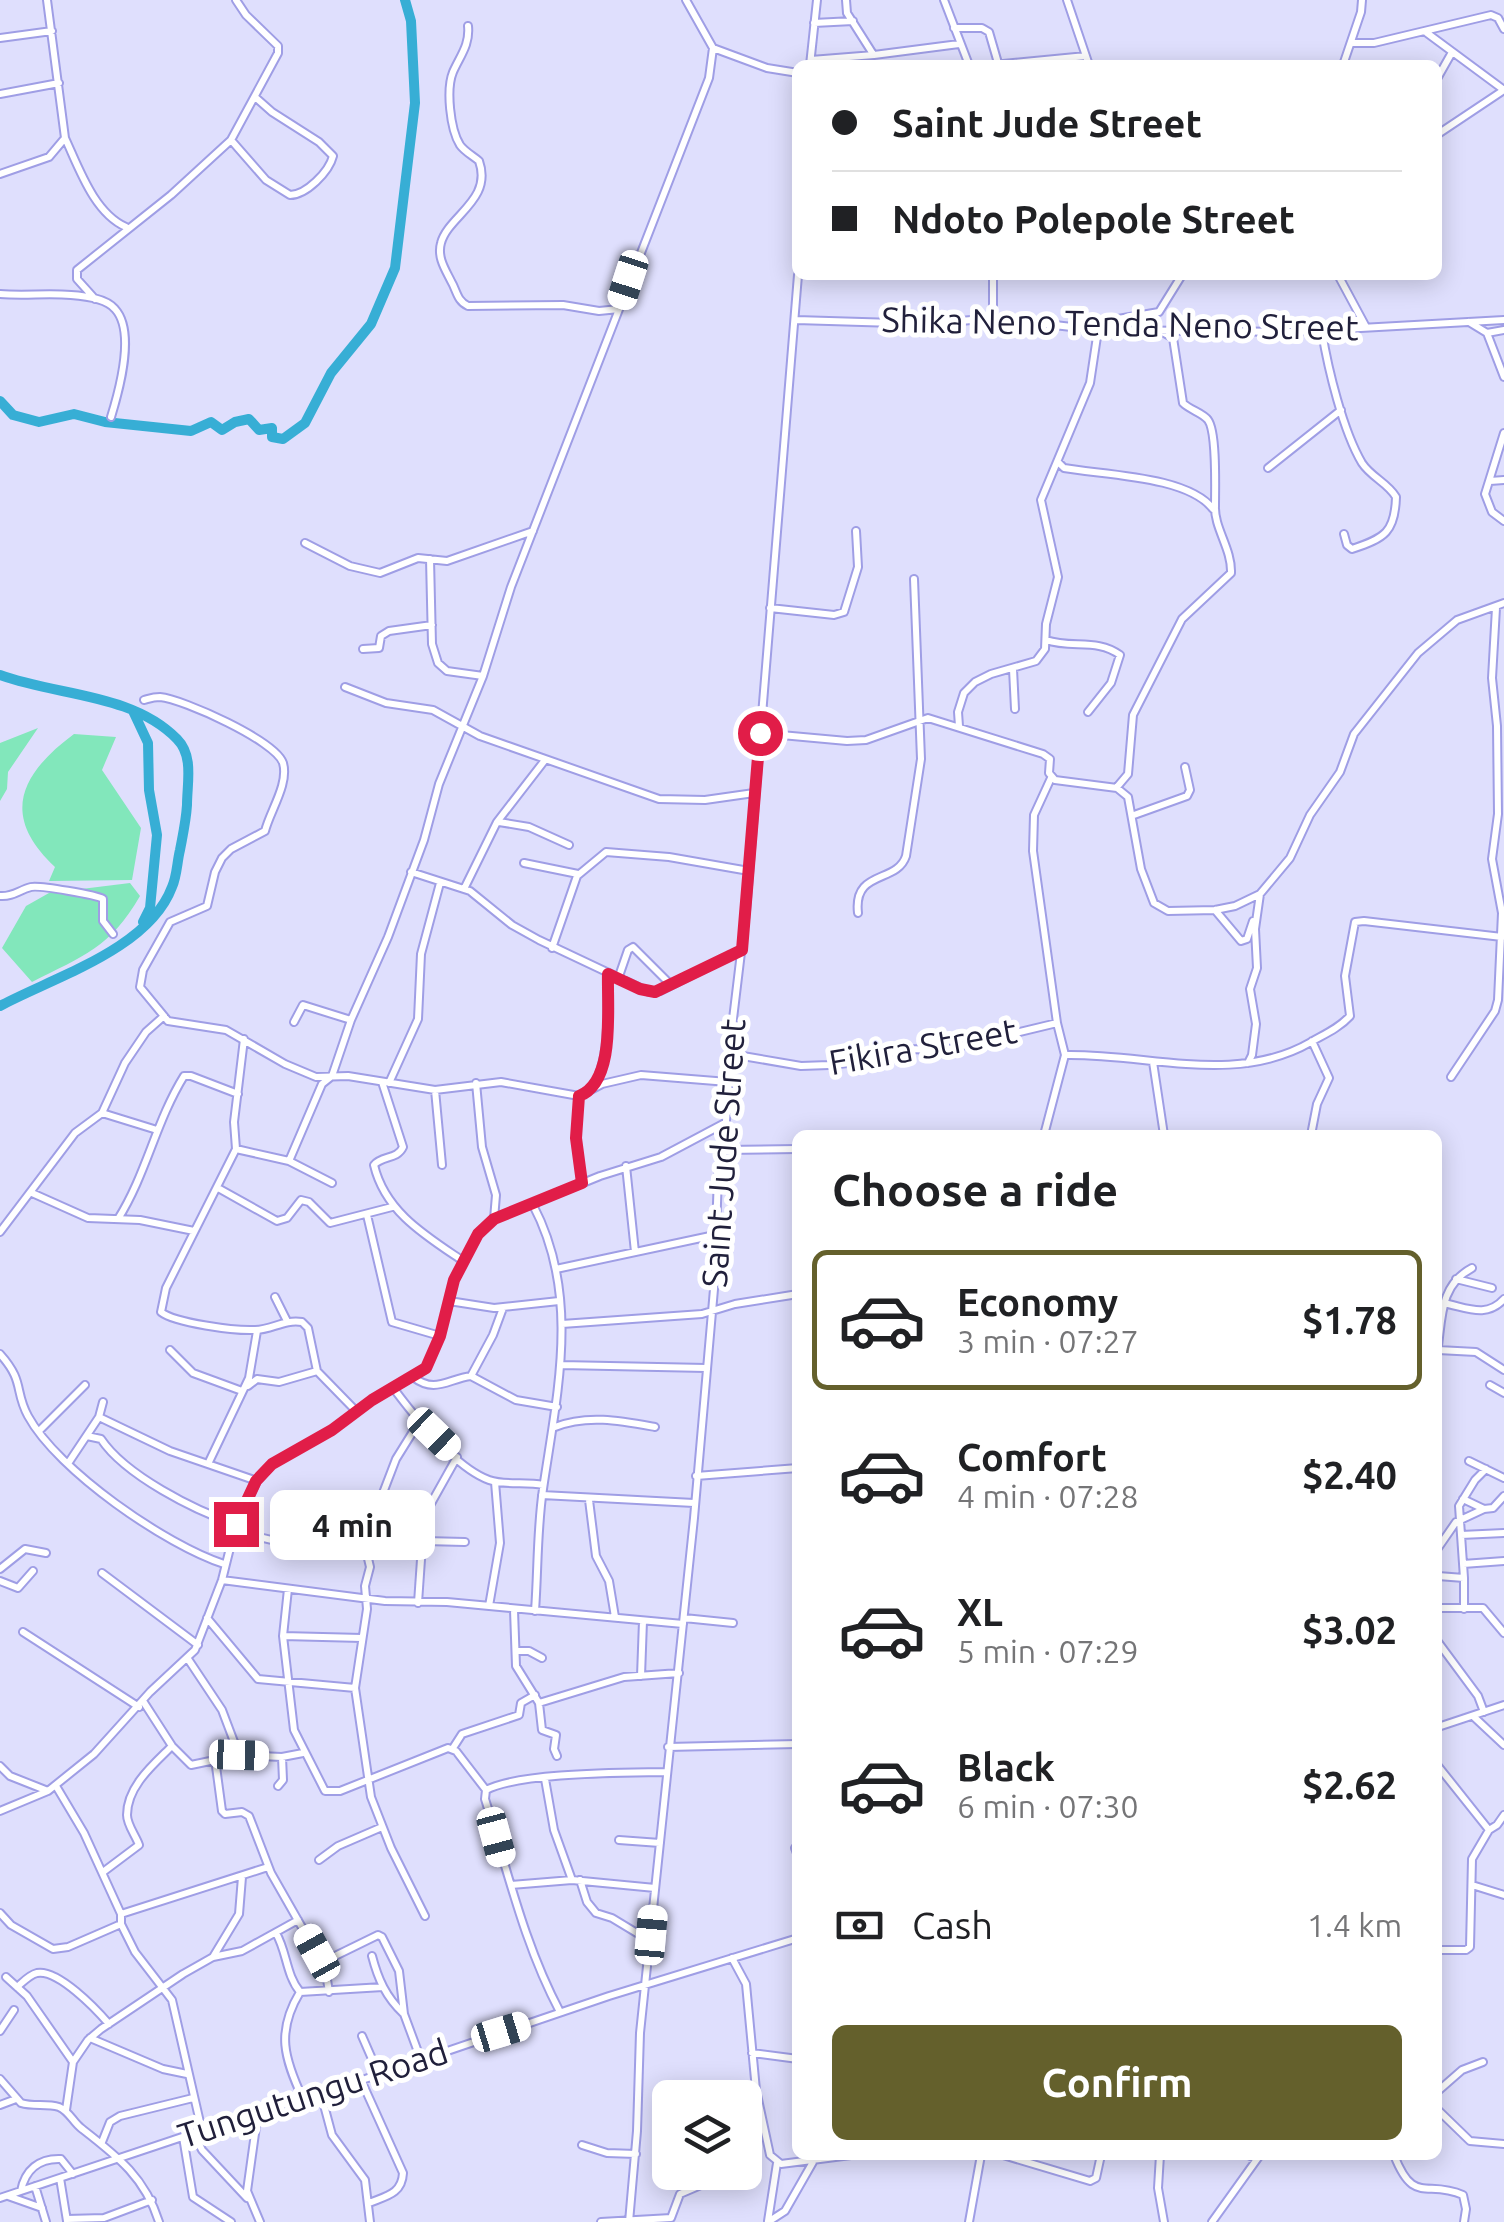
<!DOCTYPE html>
<meta charset="utf-8">
<style>
body{margin:0;font-family:Ubuntu,sans-serif;background:#f2f2f2;color:#202124;height:100vh;display:flex;flex-direction:column;font-size:38px;white-space:nowrap}
*{box-sizing:border-box;margin:0}
p{font-size:32px;color:#757577}
.icon{flex:none;width:55px;height:55px;fill:none;stroke:currentColor;stroke-width:2;stroke-linecap:round;stroke-linejoin:round}
.map{position:relative;flex:1;overflow:hidden}
.panel{position:absolute;left:792px;top:1130px;width:650px;height:1030px;display:flex;flex-direction:column;background:#fff;border-radius:15px;box-shadow:0 5px 25px #0003}
.panel>*{flex:none}
.top-card{position:absolute;left:792px;top:60px;width:650px;height:220px;border-radius:15px;box-shadow:0 5px 25px #0003;display:grid;align-content:center;height:220px;padding:0 40px;background:#fff}
.controls{position:absolute;left:652px;top:2080px;display:grid;gap:20px}
.controls a{display:grid;place-items:center;width:110px;height:110px;border-radius:15px;background:#fff;box-shadow:0 5px 25px #0003;font-size:50px}
.end{position:absolute;width:45px;height:45px;margin:-22px;border:12px solid #e11d48;background:#fff;box-shadow:0 0 0 5px #fff}
.from{border-radius:50%}
.bubble{position:absolute;height:70px;border-radius:15px;background:#fff;box-shadow:0 5px 25px #0003;font-size:32px;font-weight:600;line-height:70px;text-align:center}
.car{position:absolute;width:30px;height:60px;margin:-30px -15px;border-radius:12px;box-shadow:0 0 8px 2px #0007;background:linear-gradient(#fff 24%,#345 0 40%,#fff 0 76%,#345 0 86%,#fff 0)}
.top-card b{display:flex;align-items:center;gap:35px;height:95px;font-size:38px}
.top-card b+b{border-top:2px solid #e0e0e0}
.top-card i{width:25px;height:25px;background:#202124}
ul{padding:0;list-style:none}
li{display:flex;align-items:center;gap:30px;height:140px;margin:0 20px 15px;padding:0 20px;border:5px solid transparent;border-radius:15px}
li div{flex:1}
li b{display:block;font-size:38px}
li em{font-style:normal;font-weight:600}
li.active{border-color:#64602c}
li>.icon{width:90px;height:90px;stroke-width:1.5}
h2{padding:0 40px;font-size:45px;line-height:120px}
.pay{display:flex;align-items:center;gap:25px;height:110px;padding:0 40px;font-size:38px}
.pay p{margin-inline-start:auto}
.button{display:flex;gap:20px;margin-top:auto;padding:20px 40px}
.button a{flex:1;height:115px;border-radius:15px;background:#64602c;color:#fff;font-size:40px;font-weight:600;line-height:115px;text-align:center}
.map>svg:first-child{display:block}
</style>
<div class="map">
<svg width="1504" height="2222" viewBox="0 0 1504 2222">
<rect width="100%" height="100%" fill="#dfdffd"/>
<!-- green -->
<path fill="#82e7bb" d="M38 728 8 772 7 789 0 801V743Z
M74 734 116 737 102 770 141 828 132 880 49 881 55 867C0 816 20 774 74 734Z
M130 883 140 896C110 948 83 956 32 982L2 948 26 906 49 893Z"/>
<g fill="none" stroke-linecap="round" stroke-linejoin="round">
<!-- river -->
<path stroke="#37aed5" stroke-width="10" d="M0 401 13 415 39 422 74 414 105 422 191 431 211 422 222 430 235 422 249 419 259 430 272 428V437L283 439 305 423 331 373 371 324 395 268 415 103 411 21 405 0
M0 675C57 696 132 693 177 739 194 756 187 783 187 805 186 821 183 834 180 850 177 862 177 876 172 887 149 949 54 977 0 1006
M133 711 148 743 149 790 157 835 150 908 143 922"/>
<!-- street casing -->
<g stroke="#9f9ee5" stroke-width="10">
<path id="street" d="M846 0 847 13 873 54
M944 0 969 65
M1067 0 1089 65
M814 23 853 21
M468 26C470 45 460 56 453 72 446 89 450 129 460 145 464 151 473 156 479 161 493 200 448 216 441 243 437 257 445 269 451 281 457 291 457 301 468 306L563 305 599 311 619 309
M954 28H982L989 32 998 63
M1427 33 1504 90
M0 38 52 31
M1351 43H1374L1491 15 1498 18 1504 29
M713 48 767 68 798 73
M811 60 874 55 959 44
M810 65 817 0
M993 65 1086 56
M1343 65 1361 12 1362 0
M1438 77 1451 54
M0 94 59 83
M1438 134 1504 90
M65 138C79 168 94 213 126 227
M231 140 266 180 290 195C306 195 329 172 333 156L319 142 272 112 255 97
M0 174 49 157 65 138 47 0
M993 275V318
M1338 275 1366 327
M0 294C24 296 47 293 71 295 85 296 106 298 115 309 136 332 119 391 111 417
M95 299 77 279V270L171 195 231 140 278 53V46L246 15 236 0
M796 320 928 324 993 318 1098 330 1289 332 1504 320
M1469 322 1487 333 1504 377
M1322 332C1328 369 1343 431 1362 463 1371 477 1388 483 1396 497 1395 532 1385 538 1352 549L1347 545 1344 534
M1487 333 1504 330
M1504 433 1485 494 1492 512 1504 521
M1058 462 1064 468C1104 475 1188 476 1213 509
M1268 468 1341 410
M1490 481 1504 480
M305 543 350 566 380 573 418 558 447 561 533 531
M430 559 432 644 438 663 447 671 483 676
M770 608 834 615 844 612 858 567 856 531
M1046 640C1072 649 1097 638 1120 655L1111 683 1088 712
M363 649 379 648 381 636 389 631 432 625
M1013 669 1015 709
M345 687 386 703 433 710 480 736 659 799 705 800 754 793
M144 700C151 698 153 697 160 697 183 699 276 741 283 763 289 784 270 811 265 831L231 849 222 858 215 872 207 906 170 922 143 970 140 987 168 1021 226 1030 285 1064 316 1077 348 1076 435 1090 501 1082 579 1096 602 1084 641 1075 728 1082
M959 726 958 712 964 693 975 682 991 674 1036 661 1045 649 1046 624 1058 577 1041 500 1090 383 1098 330 1112 320 1159 312 1182 275
M760 733 847 741 866 740 928 718 1043 754 1050 759 1049 773 1055 780 1117 788 1128 797 1141 869 1154 903 1168 911 1215 910 1235 906 1260 894 1290 858 1310 815 1340 772 1354 734 1418 653 1457 620 1504 603
M1117 787 1128 774 1133 715 1182 619 1231 573C1232 549 1214 528 1215 506 1215 490 1217 432 1208 420 1203 413 1190 410 1183 403L1173 338 1164 333
M1134 815 1187 796 1190 790 1185 767
M499 822 529 827 569 845
M524 863 578 874
M411 872 470 891 512 925 539 940 649 992 660 991 741 950
M464 889 497 822 545 760
M0 896C13 897 19 890 31 887 39 885 97 895 103 899V921L113 934
M1215 910 1241 941 1247 939 1253 921
M858 913C853 869 897 884 906 856L921 759 914 579
M552 948 577 876 606 852 669 857 749 871
M618 979 628 950 633 947 670 984
M294 1022 303 1005 351 1020
M244 1039 234 1122 236 1149 166 1288 161 1312C175 1323 235 1331 255 1330 272 1330 284 1319 302 1322L308 1328 317 1371 356 1411
M731 1054 801 1066 829 1065 857 1062 905 1049 945 1050 1057 1023
M1065 1055C1147 1053 1235 1086 1311 1042 1325 1034 1339 1028 1350 1016L1345 976 1355 922 1364 921 1502 937
M1153 1062 1164 1135
M1248 1063 1252 1055 1256 1024 1250 989 1257 968 1255 929 1260 894
M1451 1077 1495 1011 1498 1000 1502 913 1492 859 1498 814 1497 726 1492 678 1496 608
M382 1082 403 1147C397 1160 382 1155 374 1165 385 1212 426 1236 463 1261
M389 1083 418 1019 421 954 440 883
M476 1083 482 1147 496 1195 494 1219
M593 1088C612 1053 606 1012 608 974
M435 1090 442 1165
M579 1096 576 1138 582 1183
M102 1113 157 1130
M1044 1135 1065 1055 1057 1023 1033 851 1034 815 1051 778
M1311 1135 1317 1104 1329 1078 1312 1041
M236 1149 289 1161 332 1183
M724 1150 798 1149
M289 1161 322 1084 332 1076 351 1020 388 937 424 840 439 784 483 676 511 587 709 78 713 48 686 0
M626 1166 635 1252
M218 1188 277 1221 287 1218 301 1200 309 1202 330 1223 392 1207
M32 1193 88 1218 140 1220 194 1231
M533 1205C581 1296 557 1393 543 1489 537 1529 538 1570 535 1611
M367 1215 392 1322 440 1336
M118 1219C146 1175 156 1121 184 1076H191L238 1094
M0 1232 75 1133 102 1113 125 1063 146 1032 164 1016
M556 1269 715 1235
M1456 1279 1492 1288
M275 1297 287 1321
M449 1301 494 1308 559 1301
M1443 1303C1466 1307 1486 1319 1504 1299
M562 1324 702 1314 735 1304 798 1294
M1438 1346C1442 1315 1441 1284 1472 1268
M170 1350 193 1373 242 1391
M1438 1350 1476 1352 1504 1370
M0 1354C25 1382 14 1390 28 1416 58 1471 166 1545 224 1564
M561 1365 706 1368
M471 1376 493 1335 503 1308
M413 1377C435 1394 448 1379 471 1376L516 1400 557 1407
M1490 1385 1504 1393
M248 1386 257 1379 279 1382 317 1371
M394 1389C415 1417 456 1468 489 1480 506 1486 526 1481 543 1485
M99 1417 170 1451 257 1481
M419 1422 396 1459 373 1519 366 1550 370 1567 365 1586 367 1609 355 1688 371 1797 391 1848 425 1916
M555 1427C587 1414 622 1421 655 1427
M39 1431 85 1385
M87 1436 101 1439C125 1475 195 1511 236 1524
M1469 1461 1504 1478
M69 1462 99 1417 103 1402
M208 1464 249 1378 257 1331
M696 1476 798 1468
M542 1495 694 1503
M1463 1499 1484 1509 1493 1508 1504 1496
M589 1500 596 1556 609 1581 615 1617
M234 1531 280 1542 366 1550
M1461 1535 1504 1533
M424 1541 465 1542
M1438 1548 1456 1522 1484 1509
M1463 1564 1504 1561
M0 1569 25 1549 46 1553
M102 1573 198 1645
M1438 1576 1464 1578 1459 1506 1475 1480 1486 1469
M1464 1578V1609
M222 1580 385 1601 447 1602 683 1624
M0 1581 18 1588 33 1571
M288 1589 283 1636 294 1730 325 1791H340L448 1748 456 1751 486 1790
M418 1603 424 1516 457 1457
M489 1606 500 1543 495 1482
M1438 1608H1483L1504 1633
M514 1610 516 1666 539 1703 542 1730 556 1735 554 1749 557 1756
M207 1618 258 1679 355 1688
M684 1618 733 1623
M23 1632 139 1707
M283 1636 362 1638
M1438 1642 1478 1696 1484 1712
M516 1651H529L542 1658
M188 1659 222 1710 239 1755
M641 1676 643 1621
M143 1701 172 1746 191 1765 239 1755 282 1757 303 1753
M539 1703 624 1677 679 1673
M1473 1716 1504 1745
M1438 1727 1504 1705
M668 1747 798 1744
M453 1748 462 1734 519 1715 521 1703 535 1695
M215 1759 222 1811 225 1814 242 1812 249 1816 271 1873 320 1959 333 1957 378 1935 382 1937 399 1971 404 2014 421 2060
M0 1766 10 1776 48 1791 94 1754 150 1692 195 1650 222 1580 236 1524 257 1481 272 1464 332 1430 372 1400 426 1368 440 1336 454 1280 478 1235 494 1219 600 1176 661 1157 725 1123
M1438 1766 1489 1830 1472 1859 1470 1947 1466 1950H1438
M545 1779 554 1830 572 1880
M56 1786 84 1833 121 1914V1924L135 1952 172 2000 202 2131
M278 1786 283 1780 282 1757
M0 1811 48 1791
M1489 1830 1497 1825 1504 1815
M619 1840 660 1843
M795 1848 798 1856
M319 1860 338 1846 382 1827
M103 1872 139 1845C136 1836 127 1825 127 1815 127 1786 154 1764 172 1746
M580 1880 587 1902 596 1913 612 1918 650 1941
M511 1885 572 1880 655 1888
M1472 1885 1504 1895
M0 1913 11 1925 53 1949 68 1947 121 1924
M121 1914 268 1867
M276 1933C287 1952 286 1975 300 1992L383 1987
M372 1956C378 1979 386 1997 403 2013
M213 1957 239 1914 242 1877
M732 1958 746 1984 756 2090 770 2155 781 2164 851 2155
M324 1961 329 1992
M6 1977 27 1996 73 2062
M17 1987C23 1982 29 1975 37 1973 58 1969 96 2009 109 2024
M300 1992C276 2032 284 2058 303 2099
M560 2012C524 1944 508 1872 485 1799L486 1790C521 1772 625 1773 667 1772
M0 2031 14 2010
M362 2036 379 2075
M90 2038 163 2069 187 2074
M752 2053 798 2059
M0 2079 21 2103C33 2107 47 2103 59 2107 69 2111 73 2122 81 2128 117 2156 145 2177 159 2222
M361 2080 403 2173C402 2194 386 2196 369 2203
M1438 2091 1462 2070 1483 2062
M321 2094 332 2135 365 2180 370 2222
M0 2105 16 2099
M66 2110 73 2062 88 2040 101 2029 183 1974 213 1957 242 1951 298 1920
M1438 2110 1470 2141 1504 2144
M258 2112 247 2191 260 2222
M194 2134 202 2150 247 2198
M183 2137 193 2197 231 2222
M102 2142 110 2122 120 2116 193 2098
M582 2145 607 2153 636 2154
M1003 2155 1090 2181 1096 2178 1101 2155
M1160 2155 1158 2188 1164 2222
M1248 2155 1257 2159
M1394 2155C1414 2206 1426 2179 1463 2195L1466 2209 1464 2222
M60 2178 67 2221
M35 2186 46 2222
M21 2191C25 2170 39 2158 61 2159L73 2174
M8 2196 42 2208
M0 2198 251 2114 321 2094 609 1996 798 1938
M67 2219 104 2218 152 2200
M768 2221 777 2163
M601 2222 671 2218 680 2194 701 2185
M629 2222 637 2131 640 2033 694 1518 714 1289 718 1175 724 1150 733 1019 746 911 798 275
M768 2222 785 2211 813 2162
M969 2222 981 2155
M1212 2222 1260 2155"/>
</g>
<!-- street -->
<use href="#street" stroke="#fff" stroke-width="6"/>
</g>
<g fill="none" stroke-linecap="round" stroke-linejoin="round">
<!-- route -->
<path stroke="#e11d48" stroke-width="12" d="M236 1524 256 1481 272 1464 332 1430 372 1400 426 1368 440 1336 454 1280 478 1234 494 1219 582 1183 576 1138 579 1096C616 1082 607 1008 608 974L640 989 655 992 742 950 760 733"/>
</g>
<g text-anchor="middle" stroke-width="10" stroke-linejoin="round" paint-order="stroke">
<!-- street labels -->
<g font-size="35" fill="#21203b" stroke="#fff">
<text transform="translate(1120 324) rotate(1)" y="12">Shika Neno Tenda Neno Street</text>
<text transform="translate(923 1047) rotate(-10)" y="12">Fikira Street</text>
<text transform="translate(724 1153) rotate(-86)" y="12">Saint Jude Street</text>
<text transform="translate(313 2094) rotate(-18)" y="12">Tungutungu Road</text>
</g>
</g>
</svg>
<div class="controls">
<a><svg class="icon" aria-label="layers" viewBox="0 0 24 24"><path d="M12 4l9 5-9 5-9-5zM3 14l9 5 9-5"/></svg></a>
</div>
<i class="end from" style="left:760px;top:733px"></i>
<i class="end" style="left:236px;top:1524px"></i>
<div class="bubble" style="left:270px;top:1490px;width:165px">4 min</div>
<i class="car" style="left:628px;top:280px;rotate:198deg"></i>
<i class="car" style="left:434px;top:1434px;rotate:134deg"></i>
<i class="car" style="left:239px;top:1755px;rotate:92deg"></i>
<i class="car" style="left:496px;top:1837px;rotate:165deg"></i>
<i class="car" style="left:651px;top:1935px;rotate:5deg"></i>
<i class="car" style="left:317px;top:1953px;rotate:331deg"></i>
<i class="car" style="left:501px;top:2032px;rotate:73deg"></i>
<div class="top-card">
<b><i class="from"></i>Saint Jude Street</b>
<b><i></i>Ndoto Polepole Street</b>
</div>
<section class="panel">
<h2>Choose a ride</h2>
<ul>
<li class="active"><svg class="icon" aria-label="car" viewBox="0 0 24 24"><path d="M5 17H2v-5l4-1 3-4h7l3 4 3 1v5h-3M9 17h6M6 11h13"/><circle cx="7" cy="17" r="2"/><circle cx="17" cy="17" r="2"/></svg><div><b>Economy</b><p>3 min · 07:27</p></div><em>$1.78</em></li>
<li><svg class="icon" aria-label="car" viewBox="0 0 24 24"><path d="M5 17H2v-5l4-1 3-4h7l3 4 3 1v5h-3M9 17h6M6 11h13"/><circle cx="7" cy="17" r="2"/><circle cx="17" cy="17" r="2"/></svg><div><b>Comfort</b><p>4 min · 07:28</p></div><em>$2.40</em></li>
<li><svg class="icon" aria-label="car" viewBox="0 0 24 24"><path d="M5 17H2v-5l4-1 3-4h7l3 4 3 1v5h-3M9 17h6M6 11h13"/><circle cx="7" cy="17" r="2"/><circle cx="17" cy="17" r="2"/></svg><div><b>XL</b><p>5 min · 07:29</p></div><em>$3.02</em></li>
<li><svg class="icon" aria-label="car" viewBox="0 0 24 24"><path d="M5 17H2v-5l4-1 3-4h7l3 4 3 1v5h-3M9 17h6M6 11h13"/><circle cx="7" cy="17" r="2"/><circle cx="17" cy="17" r="2"/></svg><div><b>Black</b><p>6 min · 07:30</p></div><em>$2.62</em></li>
</ul>
<div class="pay"><svg class="icon" aria-label="cash" viewBox="0 0 24 24"><path d="M3 7h18v10H3z"/><circle cx="12" cy="12" r="2"/></svg>Cash<p>1.4 km</p></div>
<div class="button"><a>Confirm</a></div>
</section>
</div>
